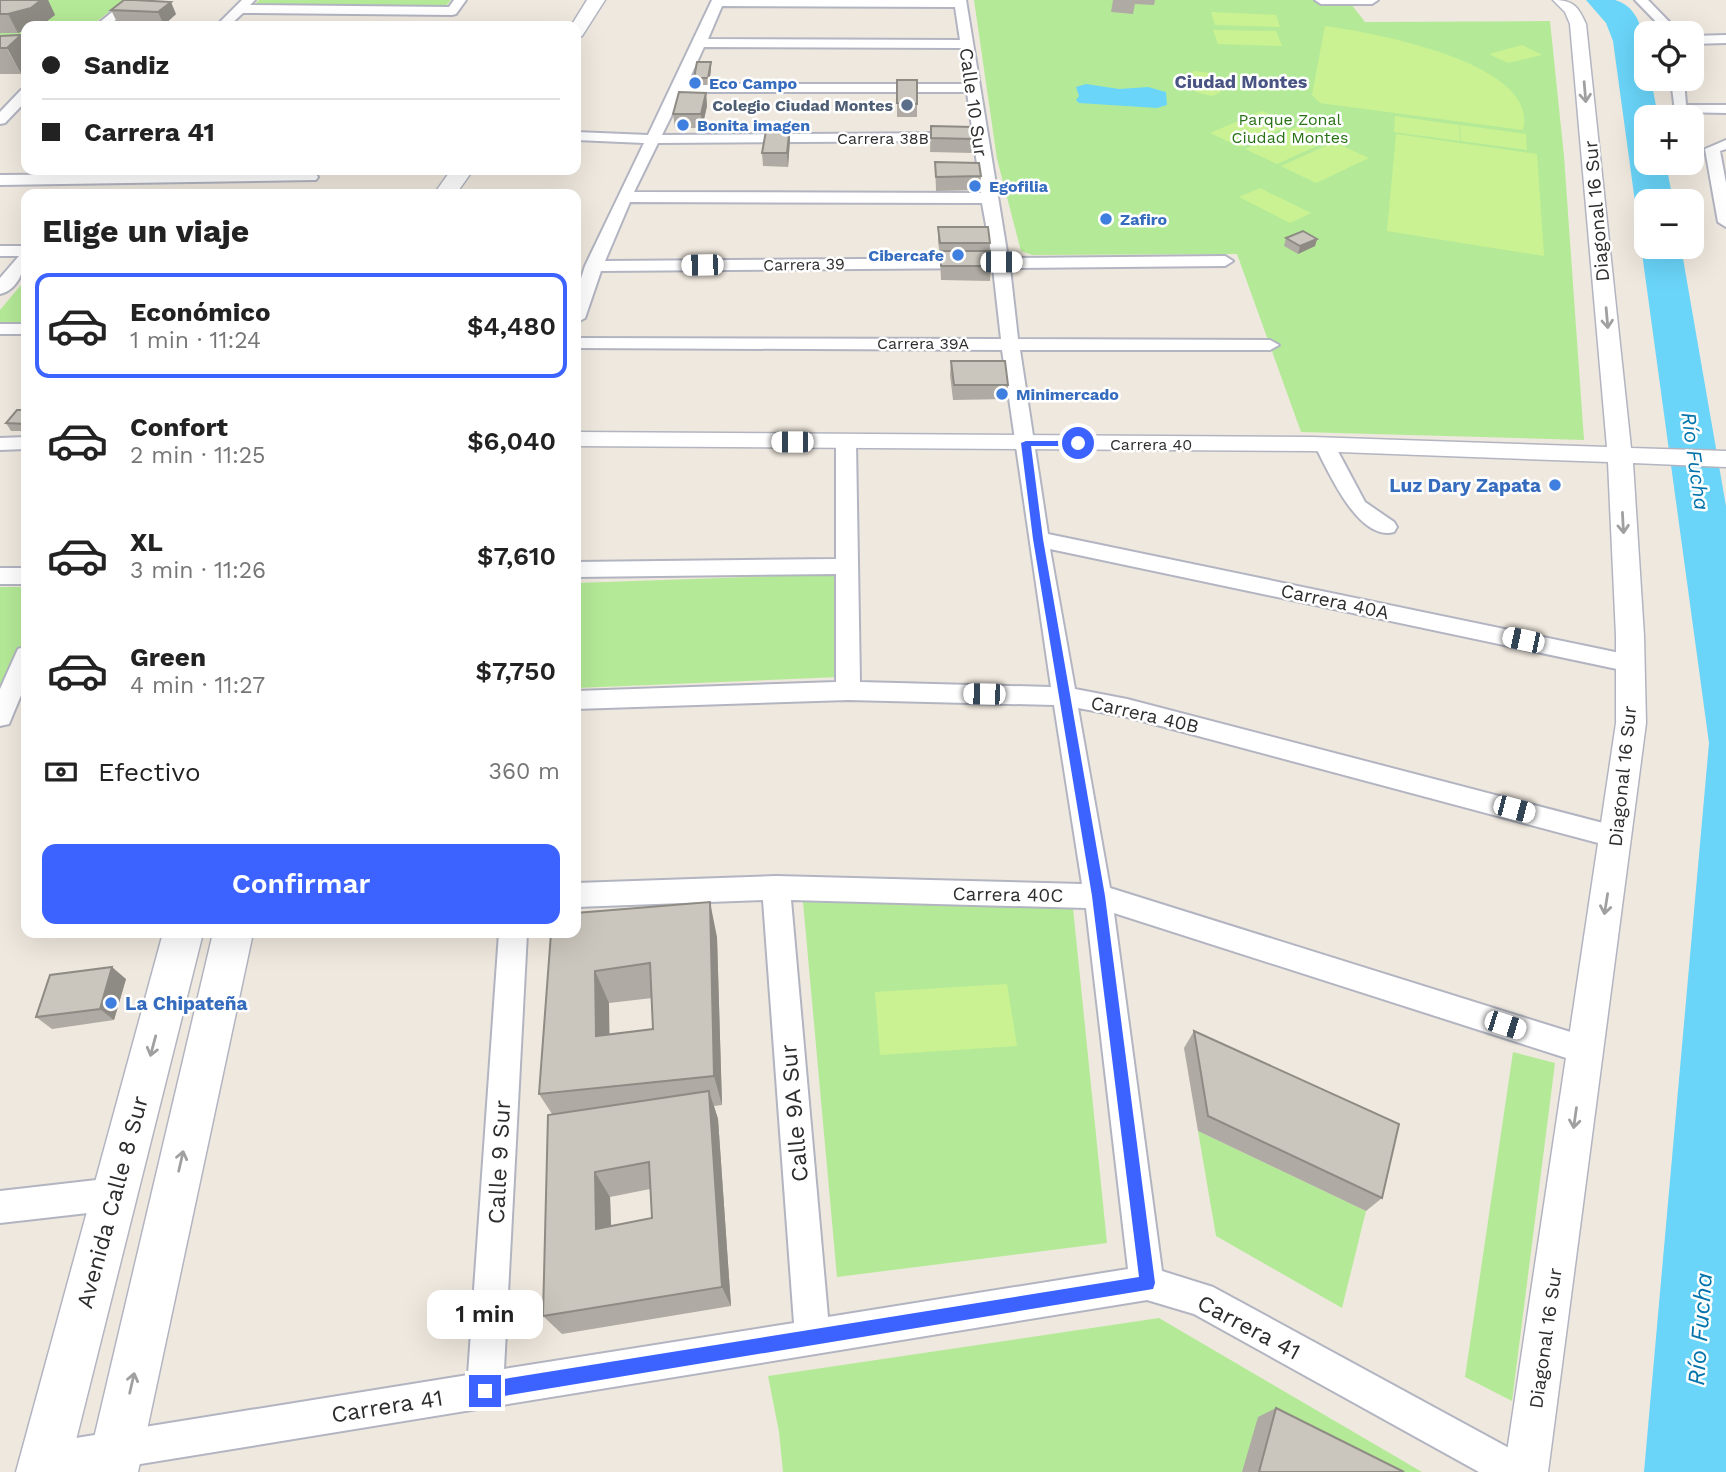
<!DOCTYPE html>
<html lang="es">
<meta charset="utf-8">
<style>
body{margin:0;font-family:"Work Sans",sans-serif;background:#f2f2f2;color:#222;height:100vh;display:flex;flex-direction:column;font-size:26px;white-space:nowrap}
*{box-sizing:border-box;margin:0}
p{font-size:23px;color:#767676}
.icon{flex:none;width:38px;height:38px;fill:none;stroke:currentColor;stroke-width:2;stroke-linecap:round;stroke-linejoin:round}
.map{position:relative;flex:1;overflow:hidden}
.side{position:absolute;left:21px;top:189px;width:560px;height:749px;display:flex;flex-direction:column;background:#fff;border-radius:14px;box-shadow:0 7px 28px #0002}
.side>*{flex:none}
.top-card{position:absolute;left:21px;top:21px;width:560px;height:154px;border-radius:14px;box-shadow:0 7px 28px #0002;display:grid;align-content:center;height:154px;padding:0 21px;background:#fff}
.tools{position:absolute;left:1634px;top:21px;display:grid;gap:14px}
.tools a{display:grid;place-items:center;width:70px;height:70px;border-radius:14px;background:#fff;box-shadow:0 7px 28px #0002;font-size:35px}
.end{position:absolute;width:32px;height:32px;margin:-16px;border:9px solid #3c63ff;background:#fff;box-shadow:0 0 0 4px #fff}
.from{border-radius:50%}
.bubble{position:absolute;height:49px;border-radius:14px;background:#fff;box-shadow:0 7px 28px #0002;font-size:23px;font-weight:600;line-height:49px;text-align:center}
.car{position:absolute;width:21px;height:42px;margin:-21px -10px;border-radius:9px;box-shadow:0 0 5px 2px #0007;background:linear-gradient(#fff 24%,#345 0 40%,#fff 0 76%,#345 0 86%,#fff 0)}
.top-card b{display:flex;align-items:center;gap:24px;height:66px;font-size:26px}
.top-card b+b{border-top:2px solid #e0e0e0}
.top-card i{width:18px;height:18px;background:#222}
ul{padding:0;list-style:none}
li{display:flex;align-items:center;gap:21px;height:105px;margin:0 14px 10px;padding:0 7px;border:4px solid transparent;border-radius:14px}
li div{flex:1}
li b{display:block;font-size:26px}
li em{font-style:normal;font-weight:600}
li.selected{border-color:#3c63ff}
li>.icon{width:63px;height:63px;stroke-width:1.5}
h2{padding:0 21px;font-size:32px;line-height:84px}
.pay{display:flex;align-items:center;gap:18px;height:77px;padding:0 21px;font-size:26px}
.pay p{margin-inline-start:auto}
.primary-button{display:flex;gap:14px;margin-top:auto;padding:14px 21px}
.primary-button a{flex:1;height:80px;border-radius:14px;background:#3c63ff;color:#fff;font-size:28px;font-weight:600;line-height:80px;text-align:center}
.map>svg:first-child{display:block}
</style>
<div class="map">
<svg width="1726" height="1472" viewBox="0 0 1726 1472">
<rect width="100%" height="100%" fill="#efe8de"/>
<!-- green -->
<path fill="#b4ea97" d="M0 0H124L91 26H26V51L0 50Z
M259 0H451L445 7 253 6Z
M974 0H1314L1316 3 1351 4 1365 22 1550 21 1564 156 1584 440 1301 432 1237 254 1032 255 1021 251 997 159Z
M26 279V326H0V310Z
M834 574 840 677 576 688V583Z
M0 587H26V642L0 703Z
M803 902 1073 908 1107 1243 837 1277Z
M1513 1052 1555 1063 1512 1401 1465 1377Z
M1198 1131 1366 1211 1342 1308 1216 1236Z
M1159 1318 1422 1472H783L779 1432 768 1376Z"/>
<!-- pitch -->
<path fill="#caf292" d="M1211 12 1276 15 1280 27 1215 25Z
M1325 26C1369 32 1541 62 1523 130L1320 103 1312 95Z
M1213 30 1276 31 1282 46 1218 44Z
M1522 45 1542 55 1508 63 1489 54Z
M1195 71 1216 74 1221 92 1212 96 1196 92 1190 74Z
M1262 111 1292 124 1240 147 1210 133Z
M1395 116 1459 125 1460 141 1394 132Z
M1460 125 1526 134 1527 150 1461 141Z
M1299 126 1330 140 1277 164 1245 149Z
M1396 134 1537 154 1544 256 1387 231Z
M1334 142 1369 158 1316 183 1281 166Z
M1260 188 1311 213 1290 223 1239 197Z
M1007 984 1017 1046 880 1055 875 992Z"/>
<!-- water -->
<path fill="#6ad5f9" d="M1586 0C1595 0 1607 0 1615 0 1646 8 1647 54 1647 79H1651L1658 117H1647V163H1666L1673 201H1647V247H1681L1726 506V1472H1644L1709 743 1613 41 1606 23Z
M1086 84 1119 89 1148 87 1166 92 1167 105 1157 108 1079 103 1076 100 1079 96 1076 87Z"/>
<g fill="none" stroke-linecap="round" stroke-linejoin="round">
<!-- minor casing -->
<g stroke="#b2b5c1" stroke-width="4">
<path id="minor" d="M127 0H140L108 26H95Z
M242 0H255L250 5 449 7 454 0H466L456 14 452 15 243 13 229 26H216Z
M712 0H966L1008 258 1225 256 1233 261 1225 266 1010 268 1018 339 1270 340 1279 345 1270 350H1020L1048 534 1639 657 1643 663 1639 669 1631 672 1050 549 1075 689 1127 699 1626 829 1630 837 1626 845 1617 848 1127 717 1078 708 1110 888 1596 1040 1600 1050 1596 1060 1585 1064 1114 913 1162 1271 1213 1287 1529 1459 1535 1472H1479L1194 1314 1147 1300 91 1472H31L27 1461 32 1448 45 1443 468 1375 499 933H527L504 1369 794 1323 763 900 576 907V883L776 876 1082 884 1054 705 848 700 576 709V691L836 682V574L576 577V562L836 559V443L839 439H853L856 443 860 682 1051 687 1002 350 576 348V338L1001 339 993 268 601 271 585 318 576 323V294L585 266 644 143 576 140V132L648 135ZM722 6 955 7 960 40 708 39ZM704 47 961 48 966 84H687ZM683 92H967L981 193 634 192 658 143 963 141 970 137 963 133 662 135ZM630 202 982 203 992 258 605 261ZM791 900 1086 908 1128 1269 828 1317Z
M1315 0H1378L1372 4H1321Z
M1635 0H1648L1680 33H1667Z
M1726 35V43L1692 44V36Z
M1671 79H1684L1686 105H1726V113L1675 112Z
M26 89V101L5 123 0 124V112L21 90Z
M1726 140V149L1720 151 1726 183V227L1718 222 1705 149Z
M311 173 316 174 318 177 316 180 0 185V175Z
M0 246H26C26 264 21 289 0 294V278L19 256H0Z
M0 324H26V334H0Z
M26 437V449L0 450V438Z
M1324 438 1331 440 1334 444 1365 502 1394 522 1397 527 1394 532C1358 542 1328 470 1314 444L1317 440Z
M0 568H26V584H0Z
M26 646V683L9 724 0 726V689L18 649Z
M114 1178 125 1183 130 1194 125 1205 114 1210 0 1223V1191Z"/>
</g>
<!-- tertiary casing -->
<g stroke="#b2b5c1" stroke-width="3">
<path id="tertiary" d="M1553 0C1573 0 1578 6 1586 24L1631 448 1726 451V467L1633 463 1644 636 1646 723 1548 1472H1504L1616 723V636L1608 462 1312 451 576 446V432L1312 437 1607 447 1570 24 1565 12Z"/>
</g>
<!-- secondary casing -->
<g stroke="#b2b5c1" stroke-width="3">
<path id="secondary" d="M587 0H605L582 36 576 37V26H571Z
M451 170H473L456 194H434Z
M163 933H203L68 1472H16Z
M213 933H253L138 1472H86Z"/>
</g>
<!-- minor -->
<use href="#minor" fill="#fff" fill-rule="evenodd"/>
<!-- tertiary -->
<use href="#tertiary" fill="#fff" fill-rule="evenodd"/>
<!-- secondary -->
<use href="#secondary" fill="#fff" fill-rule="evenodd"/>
</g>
<!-- wall -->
<path fill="#afaaa3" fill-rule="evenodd" d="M0 0H48L55 15 18 33H1L0 34Z
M124 0 176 14 164 25 117 22 111 10Z
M1113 0H1155L1154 5 1135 4 1133 14 1111 12Z
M0 36 21 74H0Z
M711 62V69L709 85H695L694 78Z
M897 80 917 104V117H897Z
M706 93 707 106 702 128H675L673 114Z
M931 126 973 139 972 153 930 152Z
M790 139 788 167 763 166 762 153Z
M935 162 981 176 980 190 936 191Z
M938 227 990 243 989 251 991 266 990 281 941 280 940 257 938 241Z
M1286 238 1317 239 1315 246 1298 254 1284 246Z
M951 361 1008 385 1007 399 953 400 950 375Z
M26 410V431H11L6 423Z
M551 933 717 937 722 1105 714 1106 718 1119 731 1306 562 1334 543 1316 552 1114 539 1094ZM652 998 653 1029 609 1035V1003ZM650 1189 652 1218 611 1226 610 1197Z
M126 979 114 1020 52 1029 36 1017Z
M1194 1031 1382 1198 1366 1211 1198 1131 1184 1048Z
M1276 1408 1404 1472H1242L1258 1417Z"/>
<!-- shaded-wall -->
<path fill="#8e8b84" d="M41 0H48L55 15 41 26H26V30L18 33 8 14Z
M171 2 176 14 164 25 158 12Z
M21 35 26 45V68L21 74 7 48Z
M711 62V69L709 85 708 78Z
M706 93 707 106 702 128 701 114Z
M790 125V139L788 167 787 153Z
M1317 239 1315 246 1298 254 1300 246Z
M710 902 717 937 722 1105 714 1076Z
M112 967 126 979 114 1020 100 1009Z
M595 971 609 1003 610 1067 596 1036Z
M709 1091 718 1119 731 1306 722 1287Z
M595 1172 610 1197 612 1251 596 1229Z"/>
<!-- building -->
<path fill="#cbc6bd" stroke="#8e8b84" stroke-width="2" fill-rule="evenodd" d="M0 0H41L31 8 8 14H0Z
M124 0H134L171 2 158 12 111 10Z
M21 35 7 48H0V36Z
M697 62H711L708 78H694Z
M897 80H917V104L897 103Z
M679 92 706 93 701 114H673Z
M767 125H790L787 153H762Z
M931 126 973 127V139L931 138Z
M935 162 979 163 981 176 936 177Z
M938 227H988L990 243H940Z
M1303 231 1317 239 1300 246 1286 238Z
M941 251H990L991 266H941Z
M951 361H1005L1008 385H954Z
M17 410H26V424L6 423Z
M710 902 714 1076 539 1094 551 933H576V913ZM650 963 653 1029 596 1036 595 971Z
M112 967 100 1009 36 1017 50 975Z
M1194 1031 1399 1124 1382 1198 1208 1116Z
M709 1091 722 1287 543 1316 548 1115ZM649 1162 652 1218 596 1229 595 1172Z
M1276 1408 1404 1472H1259Z"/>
<!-- one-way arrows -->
<defs><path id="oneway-shaft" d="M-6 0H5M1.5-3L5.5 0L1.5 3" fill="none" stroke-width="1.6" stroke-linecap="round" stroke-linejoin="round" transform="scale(1.75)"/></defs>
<g stroke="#a0a0a0">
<use href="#oneway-shaft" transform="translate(1585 92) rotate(85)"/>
<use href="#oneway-shaft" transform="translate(1607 318) rotate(85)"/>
<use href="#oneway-shaft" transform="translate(1623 523) rotate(87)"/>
<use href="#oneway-shaft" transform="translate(1606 904) rotate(99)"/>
<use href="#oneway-shaft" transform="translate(153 1046) rotate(105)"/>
<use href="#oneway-shaft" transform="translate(1575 1118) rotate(98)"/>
<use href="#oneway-shaft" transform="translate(181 1161) rotate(-77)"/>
<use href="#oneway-shaft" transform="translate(132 1383) rotate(-77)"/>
</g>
<!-- route -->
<path fill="#3c63ff" d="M1026 441H1078L1082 443 1078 446H1031L1043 539 1105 896 1155 1283 1153 1289 485 1399 480 1396 477 1391 480 1385 485 1382 1139 1277 1092 896 1033 539 1021 443Z"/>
<!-- markers -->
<g fill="#3f7fe0" stroke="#fff" stroke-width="2.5">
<circle cx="695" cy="83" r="7"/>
<circle cx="683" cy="125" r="7"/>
<circle cx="975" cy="186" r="7"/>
<circle cx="1106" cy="219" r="7"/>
<circle cx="958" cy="255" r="7"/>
<circle cx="1002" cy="394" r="7"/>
<circle cx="1555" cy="485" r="7"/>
<circle cx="111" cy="1003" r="7"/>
</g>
<circle fill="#5c6f8a" stroke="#fff" stroke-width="2.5" cx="907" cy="105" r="7"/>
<g text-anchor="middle" stroke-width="5" stroke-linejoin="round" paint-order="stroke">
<!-- far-shop labels -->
<g font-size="16" font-weight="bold" fill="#366cbe" stroke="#fff" text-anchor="start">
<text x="709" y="89">Eco Campo</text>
<text x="697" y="131">Bonita imagen</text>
<text x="989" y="192">Egofilia</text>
<text x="1120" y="225">Zafiro</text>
<text x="944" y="261" text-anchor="end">Cibercafe</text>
<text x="1016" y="400">Minimercado</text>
</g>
<!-- far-service labels -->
<g font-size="16" font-weight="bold" fill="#4e5e75" stroke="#fff" text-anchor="end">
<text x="893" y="111">Colegio Ciudad Montes</text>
</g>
<!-- far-park labels -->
<g font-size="16" fill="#297215" stroke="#fff">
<text x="1290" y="125">Parque Zonal<tspan x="1290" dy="18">Ciudad Montes</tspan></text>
</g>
<!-- far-street labels -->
<g font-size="16" fill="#2d2d2d" stroke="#fff">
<text x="883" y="144">Carrera 38B</text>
<text transform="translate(804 264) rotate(-1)" y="6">Carrera 39</text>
<text x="923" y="349">Carrera 39A</text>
<text x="1151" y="450">Carrera 40</text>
</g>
<!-- far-neighbourhood labels -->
<g font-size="18" font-weight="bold" fill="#495482" stroke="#fff">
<text x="1241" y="88">Ciudad Montes</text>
</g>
<!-- street labels -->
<g font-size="19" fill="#2d2d2d" stroke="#fff">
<text transform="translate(974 102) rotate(82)" y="7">Calle 10 Sur</text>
<text transform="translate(1596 211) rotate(-95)" y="7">Diagonal 16 Sur</text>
<text transform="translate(1335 601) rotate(12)" y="7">Carrera 40A</text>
<text transform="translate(1145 714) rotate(13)" y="7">Carrera 40B</text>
<text transform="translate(1622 776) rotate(-84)" y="7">Diagonal 16 Sur</text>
<text transform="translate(1008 894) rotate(1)" y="7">Carrera 40C</text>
<text transform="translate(1545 1338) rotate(-82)" y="7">Diagonal 16 Sur</text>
</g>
<!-- shop labels -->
<g font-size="19" font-weight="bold" fill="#366cbe" stroke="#fff" text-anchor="end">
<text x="1541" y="492">Luz Dary Zapata</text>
<text x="125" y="1010" text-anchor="start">La Chipateña</text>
</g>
<!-- water labels -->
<g font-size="21" font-style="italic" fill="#0274ab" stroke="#fff">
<text transform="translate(1695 461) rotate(82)" y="7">Río Fucha</text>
</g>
<!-- near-street labels -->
<g font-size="23" fill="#2d2d2d" stroke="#fff">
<text transform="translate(794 1113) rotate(-95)" y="8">Calle 9A Sur</text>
<text transform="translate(499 1162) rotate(-87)" y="8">Calle 9 Sur</text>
<text transform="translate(112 1202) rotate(-75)" y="8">Avenida Calle 8 Sur</text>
<text transform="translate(1249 1327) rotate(28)" y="8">Carrera 41</text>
<text transform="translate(387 1406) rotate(-9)" y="8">Carrera 41</text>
</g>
<!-- near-water labels -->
<g font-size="24" font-style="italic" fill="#0274ab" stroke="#fff">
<text transform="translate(1700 1329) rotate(-86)" y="8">Río Fucha</text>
</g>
</g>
</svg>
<div class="tools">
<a><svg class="icon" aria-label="locate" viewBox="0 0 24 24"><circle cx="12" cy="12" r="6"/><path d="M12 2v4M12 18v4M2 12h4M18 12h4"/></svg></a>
<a>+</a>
<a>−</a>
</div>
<i class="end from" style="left:1078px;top:443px"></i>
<i class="end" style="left:485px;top:1391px"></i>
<div class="bubble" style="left:427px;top:1290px;width:116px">1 min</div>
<i class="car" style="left:1001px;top:262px;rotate:90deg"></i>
<i class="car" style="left:702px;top:265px;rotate:269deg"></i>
<i class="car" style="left:792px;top:442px;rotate:270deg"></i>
<i class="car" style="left:1523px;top:640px;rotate:282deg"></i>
<i class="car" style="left:984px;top:694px;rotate:271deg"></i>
<i class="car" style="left:1514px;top:809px;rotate:105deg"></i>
<i class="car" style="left:1505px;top:1025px;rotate:108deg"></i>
<div class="top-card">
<b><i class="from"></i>Sandiz</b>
<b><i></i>Carrera 41</b>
</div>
<section class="side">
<h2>Elige un viaje</h2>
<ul>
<li class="selected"><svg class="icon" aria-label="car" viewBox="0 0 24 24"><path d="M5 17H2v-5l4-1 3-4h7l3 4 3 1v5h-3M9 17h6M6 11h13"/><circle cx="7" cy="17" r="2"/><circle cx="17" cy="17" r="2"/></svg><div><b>Económico</b><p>1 min · 11:24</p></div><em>$4,480</em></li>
<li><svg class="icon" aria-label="car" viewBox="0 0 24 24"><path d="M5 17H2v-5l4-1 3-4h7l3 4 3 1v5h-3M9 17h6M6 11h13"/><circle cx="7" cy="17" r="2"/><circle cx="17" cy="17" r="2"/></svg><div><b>Confort</b><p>2 min · 11:25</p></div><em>$6,040</em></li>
<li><svg class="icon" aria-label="car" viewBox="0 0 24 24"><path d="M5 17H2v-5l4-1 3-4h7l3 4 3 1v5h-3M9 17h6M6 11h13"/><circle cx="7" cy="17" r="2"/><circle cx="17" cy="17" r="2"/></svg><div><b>XL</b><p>3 min · 11:26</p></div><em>$7,610</em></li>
<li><svg class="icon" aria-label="car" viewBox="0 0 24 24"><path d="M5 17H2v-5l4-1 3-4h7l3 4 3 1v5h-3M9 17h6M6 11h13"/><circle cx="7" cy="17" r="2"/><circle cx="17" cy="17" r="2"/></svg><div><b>Green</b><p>4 min · 11:27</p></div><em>$7,750</em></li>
</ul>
<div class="pay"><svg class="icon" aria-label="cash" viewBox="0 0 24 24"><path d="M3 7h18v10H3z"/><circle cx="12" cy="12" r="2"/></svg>Efectivo<p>360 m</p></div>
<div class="primary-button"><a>Confirmar</a></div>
</section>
</div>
